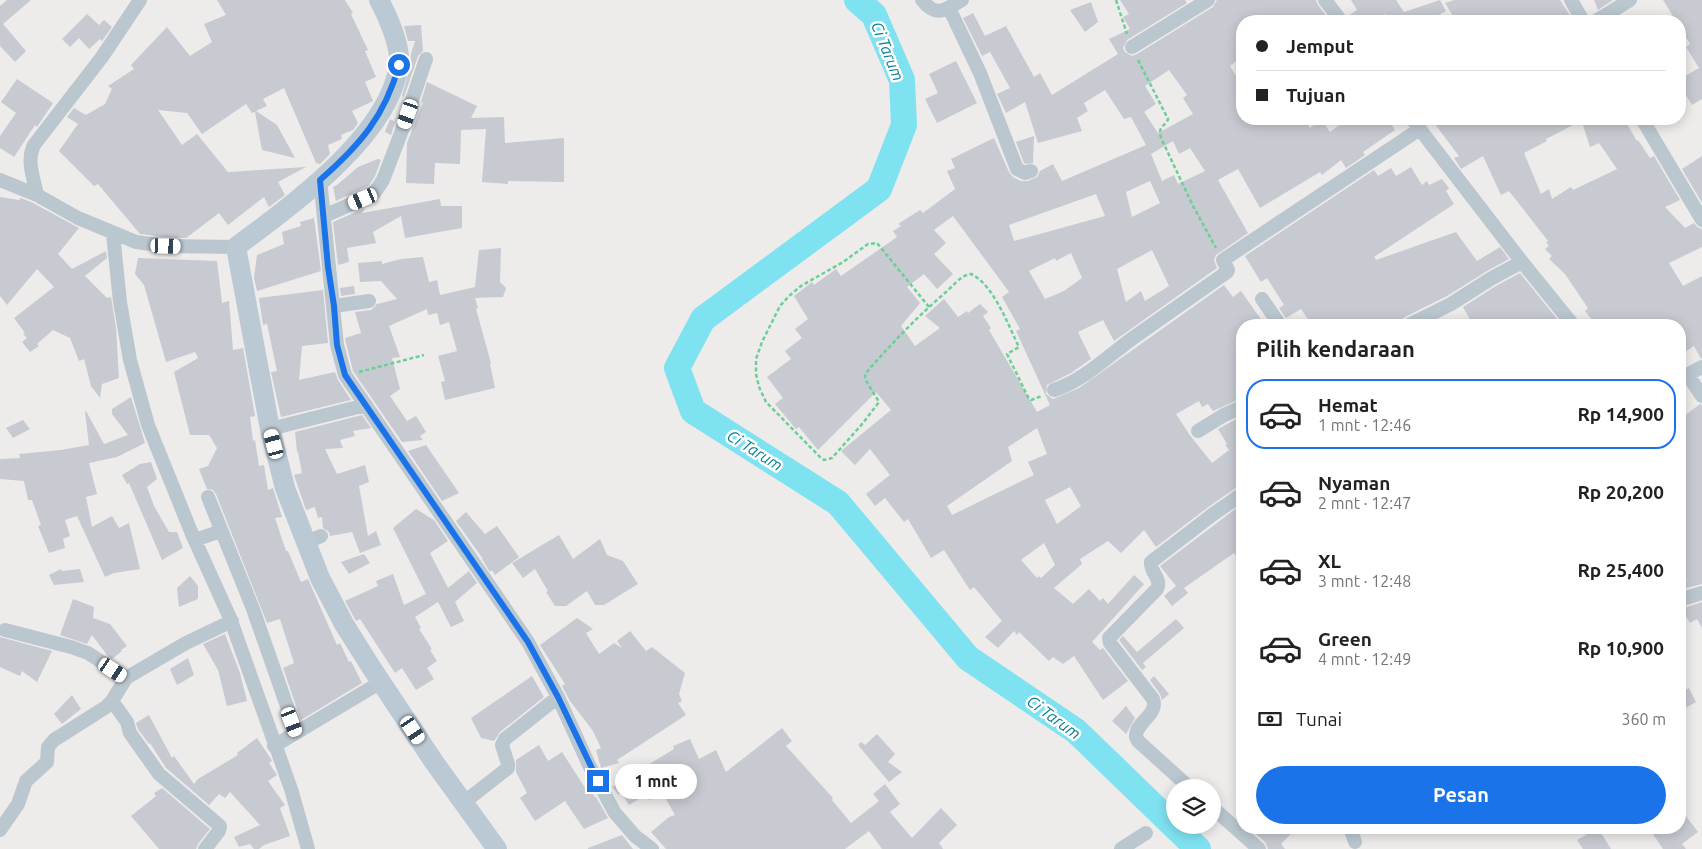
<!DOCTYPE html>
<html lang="id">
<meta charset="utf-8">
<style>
body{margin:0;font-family:Ubuntu,sans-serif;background:#f2f2f2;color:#222;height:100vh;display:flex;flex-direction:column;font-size:19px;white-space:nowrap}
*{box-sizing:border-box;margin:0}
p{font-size:16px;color:#767676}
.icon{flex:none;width:28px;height:28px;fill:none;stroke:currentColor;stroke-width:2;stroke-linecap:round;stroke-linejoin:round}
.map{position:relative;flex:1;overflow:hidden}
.panel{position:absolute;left:1236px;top:319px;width:450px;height:515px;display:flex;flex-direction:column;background:#fff;border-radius:20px;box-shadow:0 2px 12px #0003}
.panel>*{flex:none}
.hud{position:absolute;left:1236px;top:15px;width:450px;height:110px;border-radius:20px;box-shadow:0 2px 12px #0003;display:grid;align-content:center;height:110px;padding:0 20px;background:#fff}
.controls{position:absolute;left:1166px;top:779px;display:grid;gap:10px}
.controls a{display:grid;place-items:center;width:55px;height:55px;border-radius:50%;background:#fff;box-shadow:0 2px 12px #0003;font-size:25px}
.end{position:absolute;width:22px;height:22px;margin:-11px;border:6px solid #1a73e8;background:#fff;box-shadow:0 0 0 2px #fff}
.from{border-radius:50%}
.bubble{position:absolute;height:35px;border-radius:18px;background:#fff;box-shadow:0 2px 12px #0003;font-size:16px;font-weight:700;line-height:35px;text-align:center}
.car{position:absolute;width:15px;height:30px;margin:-15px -8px;border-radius:6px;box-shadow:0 0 4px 1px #0007;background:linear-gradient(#fff 24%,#345 0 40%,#fff 0 76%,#345 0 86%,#fff 0)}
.hud b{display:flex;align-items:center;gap:18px;height:48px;font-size:19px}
.hud b+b{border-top:1px solid #e0e0e0}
.hud i{width:12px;height:12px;background:#222}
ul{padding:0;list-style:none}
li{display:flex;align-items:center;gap:15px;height:70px;margin:0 10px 8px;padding:0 10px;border:2px solid transparent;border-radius:20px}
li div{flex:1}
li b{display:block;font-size:19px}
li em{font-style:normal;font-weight:700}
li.current{border-color:#1a73e8}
li>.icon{width:45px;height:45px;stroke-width:1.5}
h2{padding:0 20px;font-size:22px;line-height:60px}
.pay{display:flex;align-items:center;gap:12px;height:55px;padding:0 20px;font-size:19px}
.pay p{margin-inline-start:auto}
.action{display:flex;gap:10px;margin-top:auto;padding:10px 20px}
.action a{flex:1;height:58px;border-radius:30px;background:#1a73e8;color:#fff;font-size:20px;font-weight:700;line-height:58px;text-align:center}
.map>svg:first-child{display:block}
</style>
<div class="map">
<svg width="1702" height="849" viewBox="0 0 1702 849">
<rect width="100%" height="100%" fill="#eeebeb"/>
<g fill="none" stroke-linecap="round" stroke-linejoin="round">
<!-- river -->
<path stroke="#7fe2f0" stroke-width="26" d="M857 0 874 15 902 80 904 125 879 189 703 319 677 368 693 411 838 503 968 658 1076 731 1198 849"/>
</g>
<!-- building -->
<path fill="#c7cad1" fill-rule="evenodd" d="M7 0H31L3 24 26 51 15 62 0 46V6Z
M217 0H345L353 13 351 14 368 50 365 51 376 77 365 82 373 101 352 111 358 123 353 130 341 135 342 139 328 145 330 154 320 164 316 163 284 88 263 99 267 106 256 111 277 125 295 158 262 150 255 112 252 113 246 104 202 134 187 113 158 110 182 145 197 134 228 172 306 167 278 182 285 195 269 207 264 197 228 225 219 213 186 238 167 237 140 234 98 184 94 186 59 151 78 124 67 117 74 108 86 115 105 104 112 89 108 86 134 69 131 65 167 27 190 56 212 42 204 24 226 15Z
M1120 0H1185L1187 3 1127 40 1123 48 1125 52 1132 56 1137 54 1213 7 1217 0H1316L1318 5 1330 21H1242V57L1230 66 1242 86V119H1305L1310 128 1321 119 1330 132 1347 119H1388L1395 130 1363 152 1365 155 1346 168 1341 160 1322 175 1320 172 1260 208 1238 169 1218 180 1248 233 1216 255 1214 260 1217 268 1114 341 1103 320 1078 332 1091 359 1071 373 1047 385 1046 394 1053 399 1079 388 1224 285 1233 297 1241 291 1265 325H1242V398L1213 411 1208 404 1202 407 1199 401 1176 414 1189 434 1212 463 1229 450 1225 445 1227 444 1218 429 1242 416V485L1237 487 1207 508 1156 547 1144 530 1121 553 1108 541 1080 559 1082 564 1054 588 1073 604 1089 589 1100 601 1103 598 1108 604 1134 575 1144 584 1092 642 1100 650 1103 648 1128 681 1103 700 1074 656 1063 664 1053 657 1049 661 1019 632 1017 635 1014 631 998 648 985 637 1002 621 974 587 970 590 944 550 931 558 908 519 904 522 885 498 875 506 866 494 890 475 870 449 855 465 841 451 891 410 876 392 818 450 799 427 796 429 775 404 783 398 767 377 791 359 785 351 802 338 795 329 808 319 794 296 812 282 814 285 836 269 841 276 897 237 893 231 901 226 898 224 920 210 923 213 955 189 947 171 955 168 951 159 994 138 1009 172 1013 177 1021 181H1028L1037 177 1040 171 1053 164 1062 181 1146 145 1131 117 1124 119 1105 90 1084 103 1088 111 1077 118 1082 131 1038 143 1025 102 1006 113 997 94 1010 88 990 52 982 56 963 18 973 13 985 36 1006 26 1034 77 1040 73 1052 95 1118 54 1109 39 1130 29 1123 17 1129 14ZM1169 70 1187 95 1183 98 1193 114 1158 133 1144 112 1156 104 1145 86ZM1173 141 1179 154 1190 148 1205 171 1178 184 1174 175 1162 181 1151 154ZM1150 181 1160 203 1132 217 1126 192ZM1096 194 1105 216 1014 241 1009 225ZM953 216 1009 292 1002 297 1020 329 1016 331 1050 405 1037 412 989 330 991 328 983 316 988 312 980 304 968 313 967 311 958 317 944 299 925 316 940 328 915 346 901 326 920 303 907 287 924 274 937 289 953 274 934 254 946 243 934 230ZM1152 250 1169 286 1145 301 1141 291 1126 302 1117 269ZM1071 253 1082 278 1064 291 1045 299 1029 271 1055 258 1056 261ZM1037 428 1047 454 1028 462 1034 475 952 515 947 506 1012 461 1008 447ZM1070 487 1081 506 1057 524 1045 500ZM1044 543 1055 565 1041 578 1039 576 1037 578 1021 560Z
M1351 0H1396L1404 12 1440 0 1446 11 1428 21H1384L1383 20 1389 18 1385 14 1374 21H1350L1348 16 1357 10Z
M1454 0H1560L1571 17 1565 21H1474L1470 17 1463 21H1456L1445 3Z
M1594 0H1613L1598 10Z
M1663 0H1702V99L1692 105 1680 86V79L1699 68 1686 47 1690 44 1680 27V21H1676Z
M1091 2 1098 22 1085 32 1070 10Z
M87 14 99 25 104 20 112 27 102 41 100 39 89 49 79 38 70 47 62 39Z
M421 25 423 51 418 56 404 97 402 96 410 68 411 54 415 41H408L404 26Z
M956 61 977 103 937 123 925 99 938 93 929 74Z
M17 79 53 103 37 127 35 125 14 157 0 148V136L16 113 1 102Z
M427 82 477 106 471 118 504 117 505 143 564 138V182L508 181V184L482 182 486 129 461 130 460 164 435 163 434 184 406 183 407 143 423 103 421 102Z
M390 119 395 122 391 135 385 132Z
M1431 119H1585L1546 139 1547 141 1524 153 1541 194 1549 189 1552 199 1571 187 1573 190 1617 169 1599 143 1590 147 1583 125 1595 119H1624L1637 141 1638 140 1650 158 1654 156 1680 200 1665 207 1685 228 1694 223 1697 227 1702 229V247L1669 263 1683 286 1702 276V358L1701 359 1694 346 1680 355V325H1596L1585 311 1588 308 1565 274 1549 259 1552 256 1545 249 1549 246 1546 242 1548 241 1509 191 1501 195 1483 156 1461 169 1454 158 1459 156Z
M1034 136 1033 163 1026 164 1024 163 1016 142Z
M1702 156V203L1682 169Z
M378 159 381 160 375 176 369 185 336 201 333 187 337 185 358 167Z
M1411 167 1422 185 1427 181 1429 185 1442 179 1449 188 1446 191 1454 204 1374 257 1376 260 1456 232 1477 261 1500 247 1509 259 1487 271 1447 296 1405 317 1401 321 1400 325H1327L1323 319 1312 325 1301 309 1286 318 1279 308 1284 305 1267 278 1261 282 1245 256 1374 170 1378 176 1391 168 1396 176Z
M0 197 19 200 21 198 33 203 79 228 58 254 72 269 106 251 107 258 85 276 107 298 111 297 116 328 119 378 102 384 100 398 91 386 84 359 79 361 70 338 53 330 37 344 39 346 30 352 22 342 27 338 23 334 25 333 14 318 54 287 37 269 7 305 0 296Z
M440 199 441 206H462V228L405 238 401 216 373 232 376 243 347 248 349 262 338 265 333 222 365 208 362 213Z
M314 218 321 271 257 291 254 278 257 255 284 244 282 232 301 226 300 222Z
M501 248 500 282 506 288 503 297 475 298 478 308 476 309 491 363 490 364 495 388 445 400 441 382 445 381 438 356 457 351 449 322 440 325 437 313 428 315 427 309 389 326 400 357 392 358 400 389 390 396 407 421 416 416 426 432 420 436 423 440 402 442 353 371 346 343 345 338 361 333 355 312 371 310 377 304 397 299 381 281 360 282 358 263 382 261V264L401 259 423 257 429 282 437 280 440 295 475 287 479 250Z
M138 258 217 261 222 303 229 301 233 350 243 348 255 416 250 417 253 441 255 440 259 466 264 465 268 490 273 488 282 517 275 518 286 551H288L301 582 308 579 337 645 340 643 349 662 351 661 362 683 301 720 283 668 294 663 280 619 267 623 216 494 213 490 207 489 199 469 208 466 217 448 209 435H190L174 372 198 358 195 352 166 362 144 285 135 274Z
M1520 273 1562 325H1473L1463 307 1496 286Z
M354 286 355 294 341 296 340 288Z
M323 290 328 343 302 346 299 380 335 372 338 380 351 400 281 417 271 372 277 371 267 324 263 325 259 298Z
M131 397 145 443 117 457 89 463 97 494 86 497 92 527 112 516 119 528 129 523 140 569 114 573 105 577 77 516 65 520 70 536 63 539 65 548 49 553 38 526 41 525 32 500H28L24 481 0 479V459L20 458 19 454 61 450 89 445 85 412 86 411 104 444 128 435 112 414V409Z
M1700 404 1702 405V584L1682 589 1680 585 1687 581 1680 569V419Z
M362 415 371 428 353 431 355 436 340 440 343 448 325 449 337 474 365 465 369 482 359 486 368 536 376 531 381 545 360 553 352 532 330 536 329 532 323 528 322 517 318 518 315 507 306 510 294 475 302 473 298 452H297L295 432Z
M23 420 30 429 13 438 6 428Z
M426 445 459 493 442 501 408 451Z
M151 462 157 479 147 487 154 506 169 532H177L183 548 162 560 129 483 127 484 122 475 140 464Z
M1242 504V565L1234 553 1184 588 1188 593 1172 606 1164 596 1176 586 1160 566Z
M416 509 434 520 448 541 430 553 448 588 469 571 477 583 455 602 464 621 451 627 438 602 415 617 421 628 419 629 432 649 430 650 437 661 427 668 434 679 416 690 402 668 395 673 360 619 356 621 345 601 378 586 376 581 393 574 404 605 426 594 393 528Z
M466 512 485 534 497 526 519 557 495 575 492 570 490 572 482 559H483L456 521Z
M559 535 573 559 600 539 607 555 623 561 638 584 604 605H595L587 591 566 606H555L546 592 548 591 535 569 523 578 512 563Z
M364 554 370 563 349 574 341 562Z
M61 569 62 571 80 569 84 582 54 585 49 575Z
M190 576 198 586V599L179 607 177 588Z
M73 599 94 607 93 618 110 624 127 646 121 650 122 651 112 659 107 655 92 635 87 644 60 635Z
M1702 602V628L1697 619 1690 623 1681 609Z
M577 618 593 629 586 633 599 654 614 643 622 648 617 641 630 631 646 651 652 647 685 673 679 694 682 701 678 703 686 715 617 760 619 763 601 768 596 750 601 748 593 731 570 701 562 686 565 684 540 645Z
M1176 619 1184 628 1143 663 1146 667 1142 670 1119 640 1123 636 1137 652Z
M225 634 240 673 247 701 227 706 218 670 203 644Z
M0 637 52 651 37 682 22 671 20 676 0 667Z
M188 658 194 675 177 685 170 669Z
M532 676 544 697 500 732 494 741 481 738 471 718Z
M1154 676 1169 694 1162 700 1160 694 1150 680Z
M1689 688 1696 702 1680 711V693Z
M72 695 81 709 62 724 54 714Z
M1126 706 1135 718 1126 734 1112 721Z
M149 715 172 758 174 756 194 784 198 779 238 755 237 753 257 738 271 759 272 761 269 763 277 775 268 781 285 805 280 808 290 836 264 845 259 849H254L250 844 239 847 234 837 260 825 230 792 225 798 219 794 209 805 166 768 150 743 149 744 138 729 136 723Z
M782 728 792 741 786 746 833 798 832 800 851 823 879 801 873 794 885 784 900 804 890 812 912 838 941 808 957 825 939 843 943 849H882L869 831 845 849H666L651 832 669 817 675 815 663 794 649 800 647 794 629 805 622 794H618L612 787 674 749 673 746 690 739 699 759 716 750 726 772Z
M877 734 895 754 888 762 902 772 889 782 858 745 861 742 865 745Z
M539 745 548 761 562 752 587 791 589 789 595 797H596L608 818 584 829 565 801 535 821 520 798 527 793 516 772V760Z
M162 788 210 829 198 844 196 849H159L131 816 156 796 154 793Z
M1680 808 1698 832 1682 844 1686 849H1663L1653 834 1657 832 1654 828H1680Z
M1254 828H1297L1281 844 1285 849H1268L1265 842 1251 830Z
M1598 828 1611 849H1583L1577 840Z
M622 835 633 849H588V848Z"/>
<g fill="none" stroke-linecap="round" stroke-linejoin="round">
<!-- path -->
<path stroke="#6bd096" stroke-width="2.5" stroke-dasharray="4 2.5" stroke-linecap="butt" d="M1116 0 1127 34
M1138 60 1168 119 1167 122C1160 128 1158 131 1162 140L1193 206 1216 248
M929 307 877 243 868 244 843 262 801 286 789 296 780 306 762 342 756 359V374L759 387 766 402 821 458 824 460 832 458 863 423 879 402 865 379V374C891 344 917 317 946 292 954 285 961 275 971 274 994 285 1008 325 1019 347L1007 354 1028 397 1031 400 1042 396
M359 372 424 355"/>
<!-- minor -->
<path stroke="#bbc7cf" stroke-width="14" d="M922 0C936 18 945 10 962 0
M1325 0 1341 21
M1571 0 1583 21
M949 8 980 73 1017 169 1025 173 1031 171
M1596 21 1630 0
M1132 47 1208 0
M1412 119 1522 262 1573 325
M1642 119 1702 220
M320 179 337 345 345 375 528 642 558 697 589 765 615 813 635 836 652 849
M0 180 37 195 78 218 136 242 166 246 236 247
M37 195C34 179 26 161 34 145L102 57 140 0
M324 216 363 199 375 192 383 180 401 133 426 59
M113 234 120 302 130 360 148 425 192 534 230 618 291 789 308 849
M1262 299 1280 325
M334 306 369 301
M1409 325 1451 304 1492 278 1522 262
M1688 375 1702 396
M1681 378 1702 367
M1054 390C1084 380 1107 357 1133 338 1164 316 1196 294 1227 272L1228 270 1223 260 1420 129
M270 429 366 405
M1198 431 1224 415 1242 407
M208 497 253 609 296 732
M195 540 221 531
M307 542 321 536
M1680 598H1686L1702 593
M5 630 71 647 88 653 126 678
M112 701 127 722 130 733 159 774 220 826 219 831 205 849
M274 746 381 682
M1190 788 1138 741 1136 737C1135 722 1159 715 1153 699L1110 643 1109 638 1157 589C1162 578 1150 573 1151 562L1212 515 1242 494
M463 803 508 768V764L502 745 505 739 558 697
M1212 807 1259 849
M1350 828 1355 842
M0 830 18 804 26 781 47 762 48 747 54 740 106 707 112 701 126 678 186 643 232 621
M1121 849 1146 833"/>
<!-- secondary -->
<path stroke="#bac9d4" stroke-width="20" d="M379 0C388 16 401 47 399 65 389 137 290 206 236 247L270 429 285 488 320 578 344 624 371 667 434 762 497 849"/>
</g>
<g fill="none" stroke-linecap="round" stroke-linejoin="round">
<!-- route -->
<path stroke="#1a73e8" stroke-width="6" d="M399 65C385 116 360 145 320 180L328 267 334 306 337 345 345 375 528 642 558 697 598 781"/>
</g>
<g text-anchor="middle" stroke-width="5" stroke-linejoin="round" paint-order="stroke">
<!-- water labels -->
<g font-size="16" font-style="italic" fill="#068194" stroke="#fff">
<text transform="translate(888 51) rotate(68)" y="6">Ci Tarum</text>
<text transform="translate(755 450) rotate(32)" y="6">Ci Tarum</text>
<text transform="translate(1054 717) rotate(36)" y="6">Ci Tarum</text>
</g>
</g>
</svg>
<div class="controls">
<a><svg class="icon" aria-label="layers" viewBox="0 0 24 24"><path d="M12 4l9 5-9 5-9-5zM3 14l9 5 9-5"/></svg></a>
</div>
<i class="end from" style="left:399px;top:65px"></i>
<i class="end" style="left:598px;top:781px"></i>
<div class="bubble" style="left:615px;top:764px;width:82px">1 mnt</div>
<i class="car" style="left:408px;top:114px;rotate:199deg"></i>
<i class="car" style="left:363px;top:199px;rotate:247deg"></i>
<i class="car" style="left:166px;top:246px;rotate:92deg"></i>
<i class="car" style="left:274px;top:444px;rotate:345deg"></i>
<i class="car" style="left:113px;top:670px;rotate:124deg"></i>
<i class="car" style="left:292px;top:722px;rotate:159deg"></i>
<i class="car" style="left:413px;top:730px;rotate:146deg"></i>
<div class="hud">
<b><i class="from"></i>Jemput</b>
<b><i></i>Tujuan</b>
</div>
<section class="panel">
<h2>Pilih kendaraan</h2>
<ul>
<li class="current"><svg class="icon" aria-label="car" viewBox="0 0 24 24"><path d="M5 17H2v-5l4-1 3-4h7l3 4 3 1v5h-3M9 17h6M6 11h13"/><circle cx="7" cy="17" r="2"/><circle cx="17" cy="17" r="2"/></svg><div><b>Hemat</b><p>1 mnt · 12:46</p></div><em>Rp 14,900</em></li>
<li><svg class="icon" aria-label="car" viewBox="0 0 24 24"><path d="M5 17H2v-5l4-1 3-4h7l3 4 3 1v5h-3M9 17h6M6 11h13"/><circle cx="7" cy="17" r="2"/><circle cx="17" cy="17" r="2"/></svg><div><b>Nyaman</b><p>2 mnt · 12:47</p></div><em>Rp 20,200</em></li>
<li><svg class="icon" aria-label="car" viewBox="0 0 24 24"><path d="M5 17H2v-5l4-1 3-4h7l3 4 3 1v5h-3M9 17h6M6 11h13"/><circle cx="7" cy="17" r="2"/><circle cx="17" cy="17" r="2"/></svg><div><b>XL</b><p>3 mnt · 12:48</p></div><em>Rp 25,400</em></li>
<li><svg class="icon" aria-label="car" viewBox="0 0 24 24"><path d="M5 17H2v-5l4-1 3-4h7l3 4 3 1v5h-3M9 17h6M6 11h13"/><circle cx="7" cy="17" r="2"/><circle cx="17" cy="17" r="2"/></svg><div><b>Green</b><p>4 mnt · 12:49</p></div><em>Rp 10,900</em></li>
</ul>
<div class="pay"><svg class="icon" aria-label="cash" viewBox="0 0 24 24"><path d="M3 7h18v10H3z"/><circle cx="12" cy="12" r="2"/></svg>Tunai<p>360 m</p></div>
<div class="action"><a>Pesan</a></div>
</section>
</div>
